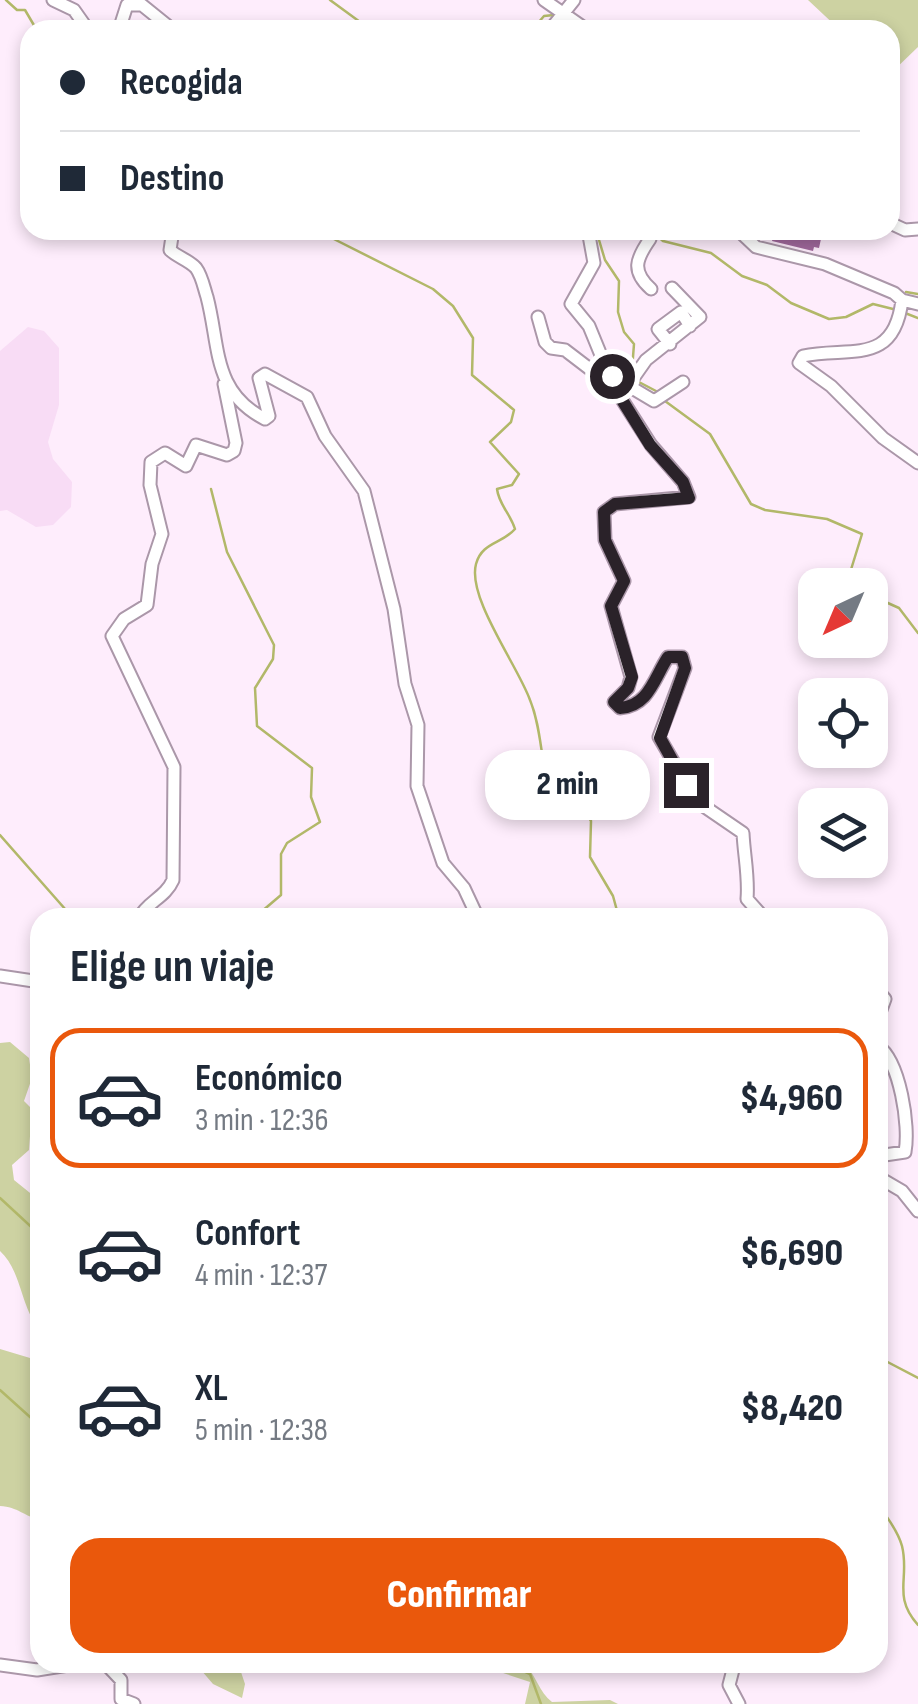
<!DOCTYPE html>
<html lang="es">
<meta charset="utf-8">
<style>
body{margin:0;font-family:"Sofia Sans Condensed",sans-serif;background:#f6f6f7;color:#1f2937;height:100vh;display:flex;flex-direction:column;font-size:38px;white-space:nowrap}
*{box-sizing:border-box;margin:0}
p{font-size:32px;color:#747a83}
.icon{flex:none;width:55px;height:55px;fill:none;stroke:currentColor;stroke-width:2;stroke-linecap:round;stroke-linejoin:round}
.map{position:relative;flex:1;overflow:hidden}
.sheet{position:absolute;left:30px;top:908px;width:858px;height:765px;display:flex;flex-direction:column;background:#fff;border-radius:30px;box-shadow:0 5px 15px #0003}
.sheet>*{flex:none}
.guide{position:absolute;left:20px;top:20px;width:880px;height:220px;border-radius:30px;box-shadow:0 5px 15px #0003;display:grid;align-content:center;height:220px;padding:0 40px;background:#fff}
.needle{width:65px;rotate:224deg}
.controls{position:absolute;left:798px;top:568px;display:grid;gap:20px}
.controls a{display:grid;place-items:center;width:90px;height:90px;border-radius:20px;background:#fff;box-shadow:0 5px 15px #0003;font-size:50px}
.end{position:absolute;width:45px;height:45px;margin:-22px;border:12px solid #2a2229;background:#fff;box-shadow:0 0 0 5px #fff}
.from{border-radius:50%}
.bubble{position:absolute;height:70px;border-radius:30px;background:#fff;box-shadow:0 5px 15px #0003;font-size:32px;font-weight:800;line-height:70px;text-align:center}
.guide b{display:flex;align-items:center;gap:35px;height:95px;font-size:38px}
.guide b+b{border-top:2px solid #e0e1e3}
.guide i{width:25px;height:25px;background:#1f2937}
ul{padding:0;list-style:none}
li{display:flex;align-items:center;gap:30px;height:140px;margin:0 20px 15px;padding:0 20px;border:5px solid transparent;border-radius:30px}
li div{flex:1}
li b{display:block;font-size:38px}
li em{font-style:normal;font-weight:800}
li.on{border-color:#ea580c}
li>.icon{width:90px;height:90px;stroke-width:1.5}
h2{padding:0 40px;font-size:45px;line-height:120px}
.button{display:flex;gap:20px;margin-top:auto;padding:20px 40px}
.button a{flex:1;height:115px;border-radius:30px;background:#ea580c;color:#fff;font-size:40px;font-weight:800;line-height:115px;text-align:center}
.map>svg:first-child{display:block}
</style>
<div class="map">
<svg width="918" height="1704" viewBox="0 0 918 1704">
<rect width="100%" height="100%" fill="#feedfc"/>
<!-- built -->
<path fill="#f8dcf5" d="M28 327 44 331 59 348V405L48 442 53 459 72 482 71 507 53 525 36 527 7 510 0 511V351Z"/>
<!-- green -->
<path fill="#cdd2a2" d="M808 0H918V47L890 74V30H840Z
M10 1042 29 1058 32 1078 24 1101 32 1109 29 1150 12 1165 14 1180 40 1201V1330C20 1307 22 1271 0 1251V1043Z
M0 1349 40 1361V1520C24 1516 18 1507 0 1506Z
M195 1663H238L245 1684 242 1698 213 1684Z
M499 1663H524C536 1675 539 1692 552 1702L610 1700 618 1704H525L530 1682 500 1672Z"/>
<g fill="none" stroke-linecap="round" stroke-linejoin="round">
<!-- stream -->
<path stroke="#b2b869" stroke-width="2.5" d="M6 0 17 10H25L35 27 46 30
M330 0 371 30
M532 30 544 16 554 15
M316 230 433 289 453 306 473 338 472 375 514 410 511 422 490 442 519 474 512 485 497 489C499 505 510 513 515 529 502 544 482 542 476 564 467 598 518 666 530 700 542 729 540 760 550 790L574 792 591 821 590 857 613 896 619 918
M596 230 605 260 619 281 618 312 624 332 634 344 632 370
M651 230 663 241 711 253 742 276 767 285 791 303 829 319 846 317 873 304 893 309
M906 292 918 294
M905 313 918 318
M637 381 656 391
M665 401 710 434 751 504 765 510 827 519 862 534 849 576 855 585
M211 489 227 552 274 645 273 659 255 688 257 726 312 768 311 797 320 822 287 843 281 854V895L254 918
M870 595 899 608 918 633
M0 835 73 918
M0 1198 40 1235
M878 1357 918 1378
M0 1390 40 1426
M878 1503C887 1519 897 1528 902 1546 910 1578 892 1596 918 1625
M503 1662 530 1674 541 1704"/>
</g>
<!-- building -->
<path fill="#a1689c" d="M775 230H823L819 248 814 247 813 251 772 241Z"/>
<g fill="none" stroke-linecap="round" stroke-linejoin="round">
<!-- minor casing -->
<g stroke="#ab97a9" stroke-width="15">
<path id="minor" d="M53 0 74 10 86 27 118 30
M544 0 587 30
M119 30 127 5H142L173 30
M550 30 574 0
M890 223 905 230 918 229
M173 230 170 250C177 257 189 260 196 268 202 276 204 288 207 297 220 346 212 392 265 419L269 416 259 378 265 374 307 397 325 436 364 491 394 609 405 684 418 725 417 786 443 863 464 888 478 918
M588 230 594 263 571 304 589 326 614 387 651 445 683 482 689 497 615 504 604 512 605 540 624 581 611 606 631 677 628 688 614 702 620 708C649 706 654 678 668 657H682L685 668 659 737 687 785 705 807 743 833C744 855 749 877 747 899L764 918
M738 230 756 247 825 264 894 293 902 300 918 304
M650 239C636 259 631 271 651 289
M902 300C894 367 849 346 803 356L799 363 831 386 883 438 918 463
M538 317 545 342 551 348 565 350 599 376H612L654 401 683 382
M670 344 658 329 681 312 690 326
M627 387 646 360 700 317 672 288
M139 918C148 901 165 898 173 880L174 767 112 636 124 619 147 605 152 564 162 534 150 485 151 462 165 453 186 466 196 445 227 455 234 451 236 443 224 384
M0 976 40 982
M878 991 885 999 878 1018
M878 1046C900 1061 910 1126 905 1152L878 1156
M878 1177 902 1191 918 1211
M104 1662 121 1680V1699L134 1704
M735 1662 729 1685 739 1704
M0 1665 37 1670 87 1662"/>
</g>
<!-- minor -->
<use href="#minor" stroke="#fff" stroke-width="11"/>
</g>
<g fill="none" stroke-linecap="round" stroke-linejoin="round">
<!-- route -->
<path stroke="#2a2229" stroke-width="12" d="M612 376 610 378 614 387 650 445 683 482 689 498 615 504 604 512 605 540 624 581 611 606 632 677 628 688 614 702 620 708C649 706 654 678 668 657H682L685 668 660 738 686 785"/>
</g>
</svg>
<div class="controls">
<a><svg class="needle" viewBox="-14 -14 28 28"><path d="M0-13l5 13h-10z" fill="#e53935"/><path d="M0 13l5-13h-10z" fill="#747a83"/></svg></a>
<a><svg class="icon" aria-label="locate" viewBox="0 0 24 24"><circle cx="12" cy="12" r="6"/><path d="M12 2v4M12 18v4M2 12h4M18 12h4"/></svg></a>
<a><svg class="icon" aria-label="layers" viewBox="0 0 24 24"><path d="M12 4l9 5-9 5-9-5zM3 14l9 5 9-5"/></svg></a>
</div>
<i class="end from" style="left:612px;top:376px"></i>
<i class="end" style="left:686px;top:785px"></i>
<div class="bubble" style="left:485px;top:750px;width:165px">2 min</div>
<div class="guide">
<b><i class="from"></i>Recogida</b>
<b><i></i>Destino</b>
</div>
<section class="sheet">
<h2>Elige un viaje</h2>
<ul>
<li class="on"><svg class="icon" aria-label="car" viewBox="0 0 24 24"><path d="M5 17H2v-5l4-1 3-4h7l3 4 3 1v5h-3M9 17h6M6 11h13"/><circle cx="7" cy="17" r="2"/><circle cx="17" cy="17" r="2"/></svg><div><b>Económico</b><p>3 min · 12:36</p></div><em>$4,960</em></li>
<li><svg class="icon" aria-label="car" viewBox="0 0 24 24"><path d="M5 17H2v-5l4-1 3-4h7l3 4 3 1v5h-3M9 17h6M6 11h13"/><circle cx="7" cy="17" r="2"/><circle cx="17" cy="17" r="2"/></svg><div><b>Confort</b><p>4 min · 12:37</p></div><em>$6,690</em></li>
<li><svg class="icon" aria-label="car" viewBox="0 0 24 24"><path d="M5 17H2v-5l4-1 3-4h7l3 4 3 1v5h-3M9 17h6M6 11h13"/><circle cx="7" cy="17" r="2"/><circle cx="17" cy="17" r="2"/></svg><div><b>XL</b><p>5 min · 12:38</p></div><em>$8,420</em></li>
</ul>
<div class="button"><a>Confirmar</a></div>
</section>
</div>
